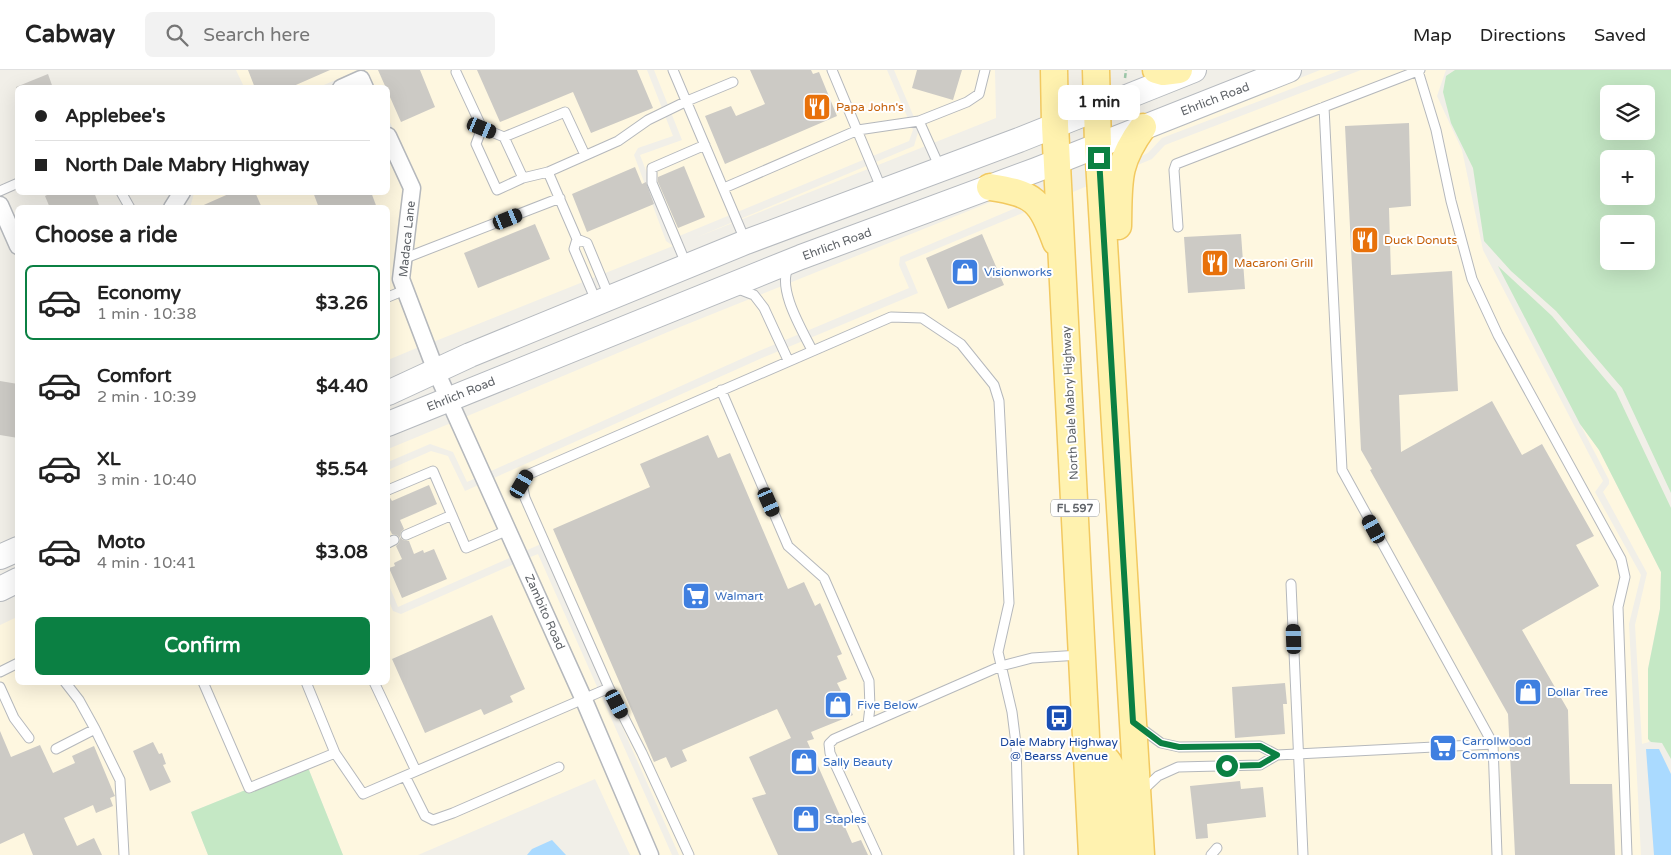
<!DOCTYPE html>
<meta charset="utf-8">
<style>
body{margin:0;font-family:"Varela Round",sans-serif;background:#f2f2f2;color:#222;height:100vh;display:flex;flex-direction:column;font-size:19px;white-space:nowrap}
*{box-sizing:border-box;margin:0}
p{font-size:16px;color:#767676}
.icon{flex:none;width:28px;height:28px;fill:none;stroke:currentColor;stroke-width:2;stroke-linecap:round;stroke-linejoin:round}
.map{position:relative;flex:1;overflow:hidden}
.sheet{position:absolute;left:15px;top:135px;width:375px;height:480px;display:flex;flex-direction:column;background:#fff;border-radius:8px;box-shadow:0 5px 20px #0002}
.sheet>*{flex:none}
.hud{position:absolute;left:15px;top:15px;width:375px;height:110px;border-radius:8px;box-shadow:0 5px 20px #0002;display:grid;align-content:center;height:110px;padding:0 20px;background:#fff}
.buttons{position:absolute;left:1600px;top:15px;display:grid;gap:10px}
.buttons a{display:grid;place-items:center;width:55px;height:55px;border-radius:8px;background:#fff;box-shadow:0 5px 20px #0002;font-size:25px}
.end{position:absolute;width:22px;height:22px;margin:-11px;border:6px solid #0b8043;background:#fff;box-shadow:0 0 0 2px #fff}
.from{border-radius:50%}
.bubble{position:absolute;height:35px;border-radius:8px;background:#fff;box-shadow:0 5px 20px #0002;font-size:16px;font-weight:800;line-height:35px;text-align:center}
.car{position:absolute;width:15px;height:30px;margin:-15px -8px;border-radius:6px;box-shadow:0 0 4px 1px #0007;background:linear-gradient(#222 24%,#8ab4d8 0 40%,#222 0 76%,#8ab4d8 0 86%,#222 0)}
.hud b{display:flex;align-items:center;gap:18px;height:48px;font-size:19px}
.hud b+b{border-top:1px solid #e0e0e0}
.hud i{width:12px;height:12px;background:#222}
ul{padding:0;list-style:none}
li{display:flex;align-items:center;gap:15px;height:75px;margin:0 10px 8px;padding:0 10px;border:2px solid transparent;border-radius:8px}
li div{flex:1}
li b{display:block;font-size:19px}
li em{font-style:normal;font-weight:800}
li.active{border-color:#0b8043}
li>.icon{width:45px;height:45px;stroke-width:1.5}
h2{padding:0 20px;font-size:22px;line-height:60px}
.primary-button{display:flex;gap:10px;margin-top:auto;padding:10px 20px}
.primary-button a{flex:1;height:58px;border-radius:8px;background:#0b8043;color:#fff;font-size:20px;font-weight:800;line-height:58px;text-align:center}
header{display:flex;align-items:center;gap:30px;box-sizing:border-box;height:70px;padding:0 25px;background:#fff;border-bottom:1px solid #e0e0e0}
header strong{font-size:24px}
nav{display:flex;gap:28px;margin-inline-start:auto;font-size:18px}
.search{width:350px;height:45px;background:#f2f2f2;display:flex;align-items:center;gap:12px;box-sizing:border-box;padding:0 18px;border-radius:8px;color:#767676;font-size:19px}
.map>svg:first-child{display:block}
</style>
<header>
<strong>Cabway</strong>
<div class="search"><svg class="icon" aria-label="search" viewBox="0 0 24 24"><circle cx="10" cy="10" r="6"/><path d="M15 15l6 6"/></svg>Search here</div>
<nav><a>Map</a><a>Directions</a><a>Saved</a></nav>
</header>
<div class="map">
<svg width="1671" height="785" viewBox="0 0 1671 785">
<rect width="100%" height="100%" fill="#f1efe8"/>
<!-- commercial -->
<path fill="#fef7e0" d="M236 0H647L673 66 638 78 634 85 666 171 673 176 433 272 409 208 419 115 388 48V18L373 17 367 6 357 1 319 17H244Z
M654 0H887L913 60 909 71 672 169 640 85 682 70Z
M894 0H995L996 48 695 168 914 76 919 59Z
M1320 0H1341L1162 68 1148 83 1131 91 1143 71Z
M1361 0H1446L1437 26 1462 80 1483 180 1603 411 1595 422 1641 505 1629 554 1641 785H679L541 474 398 537 388 513V400L431 381 448 386 465 421 762 288 918 223 905 192 1152 89 1165 75Z
M388 84 404 119 393 207 419 277 388 290V138H190L194 123 388 122Z
M1003 127 1011 128 1018 137 900 187 899 195 909 218 759 281 489 402 465 347 675 259Z
M451 353 476 408 467 412 453 382 430 374 388 392V379Z
M1580 354 1599 380 1661 502 1660 539 1648 599 1649 672 1642 674 1635 555 1647 503 1603 422 1609 414V410Z
M538 484 672 785H658L591 627 528 488Z
M514 494 578 633 642 785H630L595 709 418 785H343L307 695 191 742 208 785H0V555L17 547 18 612H388V529L393 541 401 544Z"/>
<!-- green -->
<path fill="#c5e8c5" fill-rule="evenodd" d="M1455 0H1671V423L1622 318 1556 241 1511 201 1484 171 1473 98 1451 53 1443 22 1446 6ZM1609 24H1646V61H1609ZM1609 89H1646V126H1609ZM1609 154H1646V191H1609Z
M1498 196 1552 246 1616 322 1671 438V689L1662 673 1651 672 1648 669V599L1660 539 1661 502 1599 380 1580 354Z
M307 695 343 785H208L191 742Z"/>
<!-- water -->
<path fill="#aadaff" d="M1646 679H1659L1671 704V785H1654Z
M552 770 566 785H527L532 779Z"/>
<!-- building -->
<path fill="#cccac5" d="M248 0H330L289 18H255Z
M378 0H420L435 37 401 52Z
M477 0H637L653 38 591 63 573 22 500 52Z
M750 0H811L813 4 819 2 837 46 725 94 705 46 731 36 736 46 765 34Z
M917 0H962L953 30 912 18Z
M48 4 53 18H16V17Z
M1409 53 1411 136 1389 138 1391 205 1452 201 1458 321 1399 325 1401 382 1492 331 1522 385 1542 374 1594 466 1576 475 1599 516 1522 560 1568 640 1570 714H1612L1615 785H1515L1508 644 1370 400 1372 399 1361 380 1345 56Z
M684 96 705 147 678 158 658 112V107Z
M635 97 642 114 646 112 654 134 587 162 572 124Z
M53 122H94L100 138H50L45 126Z
M233 122H255L262 138H197Z
M313 122H371L377 138H319Z
M535 154 550 189 478 218 464 183Z
M982 164 1004 215 948 239 926 188Z
M1241 164 1245 219 1188 223 1184 167Z
M0 311 18 314V368L0 365Z
M708 365 718 388 730 383 788 519 804 512 815 536 820 533 842 584 837 586 847 609 837 613 853 645 811 662 814 669 807 671 852 773 861 770 868 785H778L752 728 766 724 749 687 791 668 777 639 682 680 687 691 671 698 666 687 654 692 553 459 650 417 640 394Z
M429 415 437 434 400 450 404 459 401 462 400 467 403 470 409 471 414 484 423 480 424 483 434 479 447 509 402 528 389 498 395 496 394 493 402 489 396 476 399 473 400 468 397 465 392 464 388 456V426H389L392 431Z
M492 545 525 619 510 626 513 632 484 645 481 639 425 663 392 589Z
M1285 613 1287 634H1283L1285 664 1235 668 1232 617Z
M0 661 11 687 40 675 53 703 75 693 72 686 94 676 114 724 115 726 110 728 113 736 96 743 93 735 64 748 77 776 94 768 102 785H33L24 763 0 774Z
M153 672 159 684 162 683 166 694 163 695 171 712 150 721 133 681Z
M1240 711 1241 719 1263 717 1266 747 1207 754 1208 768 1196 769 1190 716Z"/>
<g fill="none" stroke-linecap="round" stroke-linejoin="round">
<!-- lane casing -->
<g stroke="#b5b8bc" stroke-width="11">
<path id="lane" d="M673 0 745 170
M832 0 882 120
M1418 1 1436 60 1451 131 1472 209 1498 265 1621 489 1625 507 1618 537 1627 785
M456 2 482 58
M1324 37 1342 400 1493 674 1497 785
M504 67 482 58 476 74 497 120 523 108
M585 85 565 42 504 67 523 108 548 102 618 71 648 50 687 31 733 12
M940 98 919 51 967 32 979 24 985 0
M548 102 577 169
M724 118 858 60 919 51
M0 121 18 113
M121 122 130 138
M1178 157 1174 100 1176 94 1420 0
M403 189 560 128
M687 196 652 113V98L705 75
M789 197C776 217 802 260 812 280
M736 218 754 225 764 238 788 290
M388 227 405 220
M597 233 574 179 577 169 587 173 609 226
M721 320 788 476 824 508 869 611 870 637 868 654
M388 420 433 401 466 478 508 460
M406 465 452 445
M388 473 394 470
M1291 514 1303 785
M0 602 18 593
M65 612 79 630 95 659 120 710 124 785
M203 612 249 718 335 683 363 724 609 618 525 428 522 414 527 405 891 247 922 248 961 274 994 315 999 331 1009 533 998 582 1012 642 1016 674 1019 785
M306 612 335 683
M374 612 416 701
M0 617 14 648 29 668
M609 618 642 683 689 785
M1138 656 1161 673 1179 677 1260 676 1277 685
M56 679 95 659
M405 706 425 746 433 750 453 743 559 697
M1142 721 1158 706 1178 697 1260 695 1277 685 1493 674
M877 785 830 683 829 674 834 669 1001 596 1032 588 1080 585
M1211 785 1217 778"/>
</g>
<!-- street casing -->
<g stroke="#b5b8bc" stroke-width="19">
<path id="street" d="M341 18 361 9 365 18
M388 66 412 118 401 209 436 301 584 630 650 785
M0 135 18 176
M172 138 182 122"/>
</g>
<!-- secondary casing -->
<g stroke="#b6babf" stroke-width="26">
<path id="secondary" d="M388 323 470 285 746 172 1019 70 1194 0
M388 354 801 187 1036 100 1289 0
M0 487 18 479
M0 519 18 510"/>
</g>
<!-- primary casing -->
<g stroke="#f2c960" stroke-width="29">
<path id="primary" d="M1054 0 1055 55 1092 785
M1096 0 1098 74 1141 785
M1156 0 1163 2 1179 0
M990 117C1035 124 1040 130 1056 172
M1118 156C1119 111 1116 94 1143 57
M1087 685C1105 684 1110 690 1114 706L1118 785"/>
</g>
<!-- path -->
<path stroke="#9cc7a9" stroke-width="2.5" stroke-dasharray="5 2.5" stroke-linecap="butt" d="M1125 8 1126 0"/>
<!-- lane -->
<use href="#lane" stroke="#fff" stroke-width="9"/>
<!-- street -->
<use href="#street" stroke="#fff" stroke-width="16"/>
<!-- secondary -->
<use href="#secondary" stroke="#fff" stroke-width="24"/>
<!-- primary -->
<use href="#primary" stroke="#fff2af" stroke-width="26"/>
</g>
<g fill="none" stroke-linecap="round" stroke-linejoin="round">
<!-- route -->
<path stroke="#0b8043" stroke-width="6" d="M1099 88 1133 652 1161 673 1179 677 1260 676 1277 685 1260 695 1227 696"/>
</g>
<!-- icons -->
<defs>
<g id="restaurant-square" transform="scale(1.4375)"><rect x="-9" y="-9" width="18" height="18" rx="4" fill="#e8710a" stroke="#fff"/><path d="M-5-6h1v4h1v-4h1v4h1v-4h1v5L-1.5 .5V6h-2V.5L-5-1ZM5-6V6H3V1.5H1.5Q1.5-4 5-6Z" fill="#fff"/></g>
<g id="shop-square" transform="scale(1.4375)"><rect x="-9" y="-9" width="18" height="18" rx="4" fill="#3f7fe0" stroke="#fff"/><path d="M-5-2.5h2.3a2.7 3.5 0 0 1 5.4 0H5L5.5 6h-11ZM-1.5-2.5h3a1.5 2.3 0 0 0-3 0Z" fill="#fff"/></g>
<g id="supermarket-square" transform="scale(1.4375)"><rect x="-9" y="-9" width="18" height="18" rx="4" fill="#3f7fe0" stroke="#fff"/><path d="M-6-5.5h2.5l.6 2H6L4.5 2H-2.5L-4.4-4H-6ZM-1.5 3.2a1.3 1.3 0 1 0 .1 0ZM3 3.2a1.3 1.3 0 1 0 .1 0Z" fill="#fff"/></g>
<g id="bus-square" transform="scale(1.4375)"><rect x="-9" y="-9" width="18" height="18" rx="4" fill="#1a4fb4" stroke="#fff"/><path d="M-5-6H5V4H4V6H2V4H-2V6H-4V4H-5ZM-3.5-4V0h7V-4ZM-3.5 1.2v1.5H-2V1.2ZM2 1.2v1.5H3.5V1.2Z" fill="#fff"/></g>
</defs>
<g fill-rule="evenodd">
<use href="#restaurant-square" x="817" y="37"/>
<use href="#restaurant-square" x="1365" y="170"/>
<use href="#restaurant-square" x="1215" y="193"/>
<use href="#shop-square" x="965" y="202"/>
<use href="#supermarket-square" x="696" y="526"/>
<use href="#shop-square" x="1528" y="622"/>
<use href="#shop-square" x="838" y="635"/>
<use href="#bus-square" x="1059" y="648"/>
<use href="#supermarket-square" x="1443" y="678"/>
<use href="#shop-square" x="804" y="692"/>
<use href="#shop-square" x="806" y="749"/>
</g>
<g text-anchor="middle" stroke-width="4" stroke-linejoin="round" paint-order="stroke">
<!-- shield labels -->
<rect fill="#fff" stroke="#8f9295" stroke-width="1" x="1051" y="429.5" width="48" height="17" rx="4"/>
<g font-size="11" font-weight="bold" fill="#5f6368">
<text x="1075" y="442">FL 597</text>
</g>
<!-- street labels -->
<g font-size="12" fill="#5f6368" stroke="#fff">
<text transform="translate(1215 29) rotate(-21)" y="4">Ehrlich Road</text>
<text transform="translate(407 169) rotate(-84)" y="4">Madaca Lane</text>
<text transform="translate(837 174) rotate(-20)" y="4">Ehrlich Road</text>
<text transform="translate(461 324) rotate(-22)" y="4">Ehrlich Road</text>
<text transform="translate(1070 333) rotate(-93)" y="4">North Dale Mabry Highway</text>
<text transform="translate(545 542) rotate(66)" y="4">Zambito Road</text>
</g>
<!-- food labels -->
<g font-size="12" fill="#c56008" stroke="#fff" text-anchor="start">
<text x="836" y="41">Papa John's</text>
<text x="1384" y="174">Duck Donuts</text>
<text x="1234" y="197">Macaroni Grill</text>
</g>
<!-- shop labels -->
<g font-size="12" fill="#366cbe" stroke="#fff" text-anchor="start">
<text x="984" y="206">Visionworks</text>
<text x="715" y="530">Walmart</text>
<text x="1547" y="626">Dollar Tree</text>
<text x="857" y="639">Five Below</text>
<text x="1462" y="675">Carrollwood<tspan x="1462" dy="14">Commons</tspan></text>
<text x="823" y="696">Sally Beauty</text>
<text x="825" y="753">Staples</text>
</g>
<!-- transit labels -->
<g font-size="12" fill="#164399" stroke="#fff">
<text x="1059" y="676">Dale Mabry Highway<tspan x="1059" dy="14">@ Bearss Avenue</tspan></text>
</g>
</g>
</svg>
<div class="buttons">
<a><svg class="icon" aria-label="layers" viewBox="0 0 24 24"><path d="M12 4l9 5-9 5-9-5zM3 14l9 5 9-5"/></svg></a>
<a>+</a>
<a>−</a>
</div>
<i class="end from" style="left:1227px;top:696px"></i>
<i class="end" style="left:1099px;top:88px"></i>
<div class="bubble" style="left:1058px;top:15px;width:82px">1 min</div>
<i class="car" style="left:482px;top:58px;rotate:112deg"></i>
<i class="car" style="left:508px;top:149px;rotate:68deg"></i>
<i class="car" style="left:522px;top:414px;rotate:30deg"></i>
<i class="car" style="left:769px;top:432px;rotate:156deg"></i>
<i class="car" style="left:1374px;top:459px;rotate:331deg"></i>
<i class="car" style="left:1294px;top:569px;rotate:358deg"></i>
<i class="car" style="left:617px;top:634px;rotate:153deg"></i>
<div class="hud">
<b><i class="from"></i>Applebee's</b>
<b><i></i>North Dale Mabry Highway</b>
</div>
<section class="sheet">
<h2>Choose a ride</h2>
<ul>
<li class="active"><svg class="icon" aria-label="car" viewBox="0 0 24 24"><path d="M5 17H2v-5l4-1 3-4h7l3 4 3 1v5h-3M9 17h6M6 11h13"/><circle cx="7" cy="17" r="2"/><circle cx="17" cy="17" r="2"/></svg><div><b>Economy</b><p>1 min · 10:38</p></div><em>$3.26</em></li>
<li><svg class="icon" aria-label="car" viewBox="0 0 24 24"><path d="M5 17H2v-5l4-1 3-4h7l3 4 3 1v5h-3M9 17h6M6 11h13"/><circle cx="7" cy="17" r="2"/><circle cx="17" cy="17" r="2"/></svg><div><b>Comfort</b><p>2 min · 10:39</p></div><em>$4.40</em></li>
<li><svg class="icon" aria-label="car" viewBox="0 0 24 24"><path d="M5 17H2v-5l4-1 3-4h7l3 4 3 1v5h-3M9 17h6M6 11h13"/><circle cx="7" cy="17" r="2"/><circle cx="17" cy="17" r="2"/></svg><div><b>XL</b><p>3 min · 10:40</p></div><em>$5.54</em></li>
<li><svg class="icon" aria-label="car" viewBox="0 0 24 24"><path d="M5 17H2v-5l4-1 3-4h7l3 4 3 1v5h-3M9 17h6M6 11h13"/><circle cx="7" cy="17" r="2"/><circle cx="17" cy="17" r="2"/></svg><div><b>Moto</b><p>4 min · 10:41</p></div><em>$3.08</em></li>
</ul>
<div class="primary-button"><a>Confirm</a></div>
</section>
</div>
